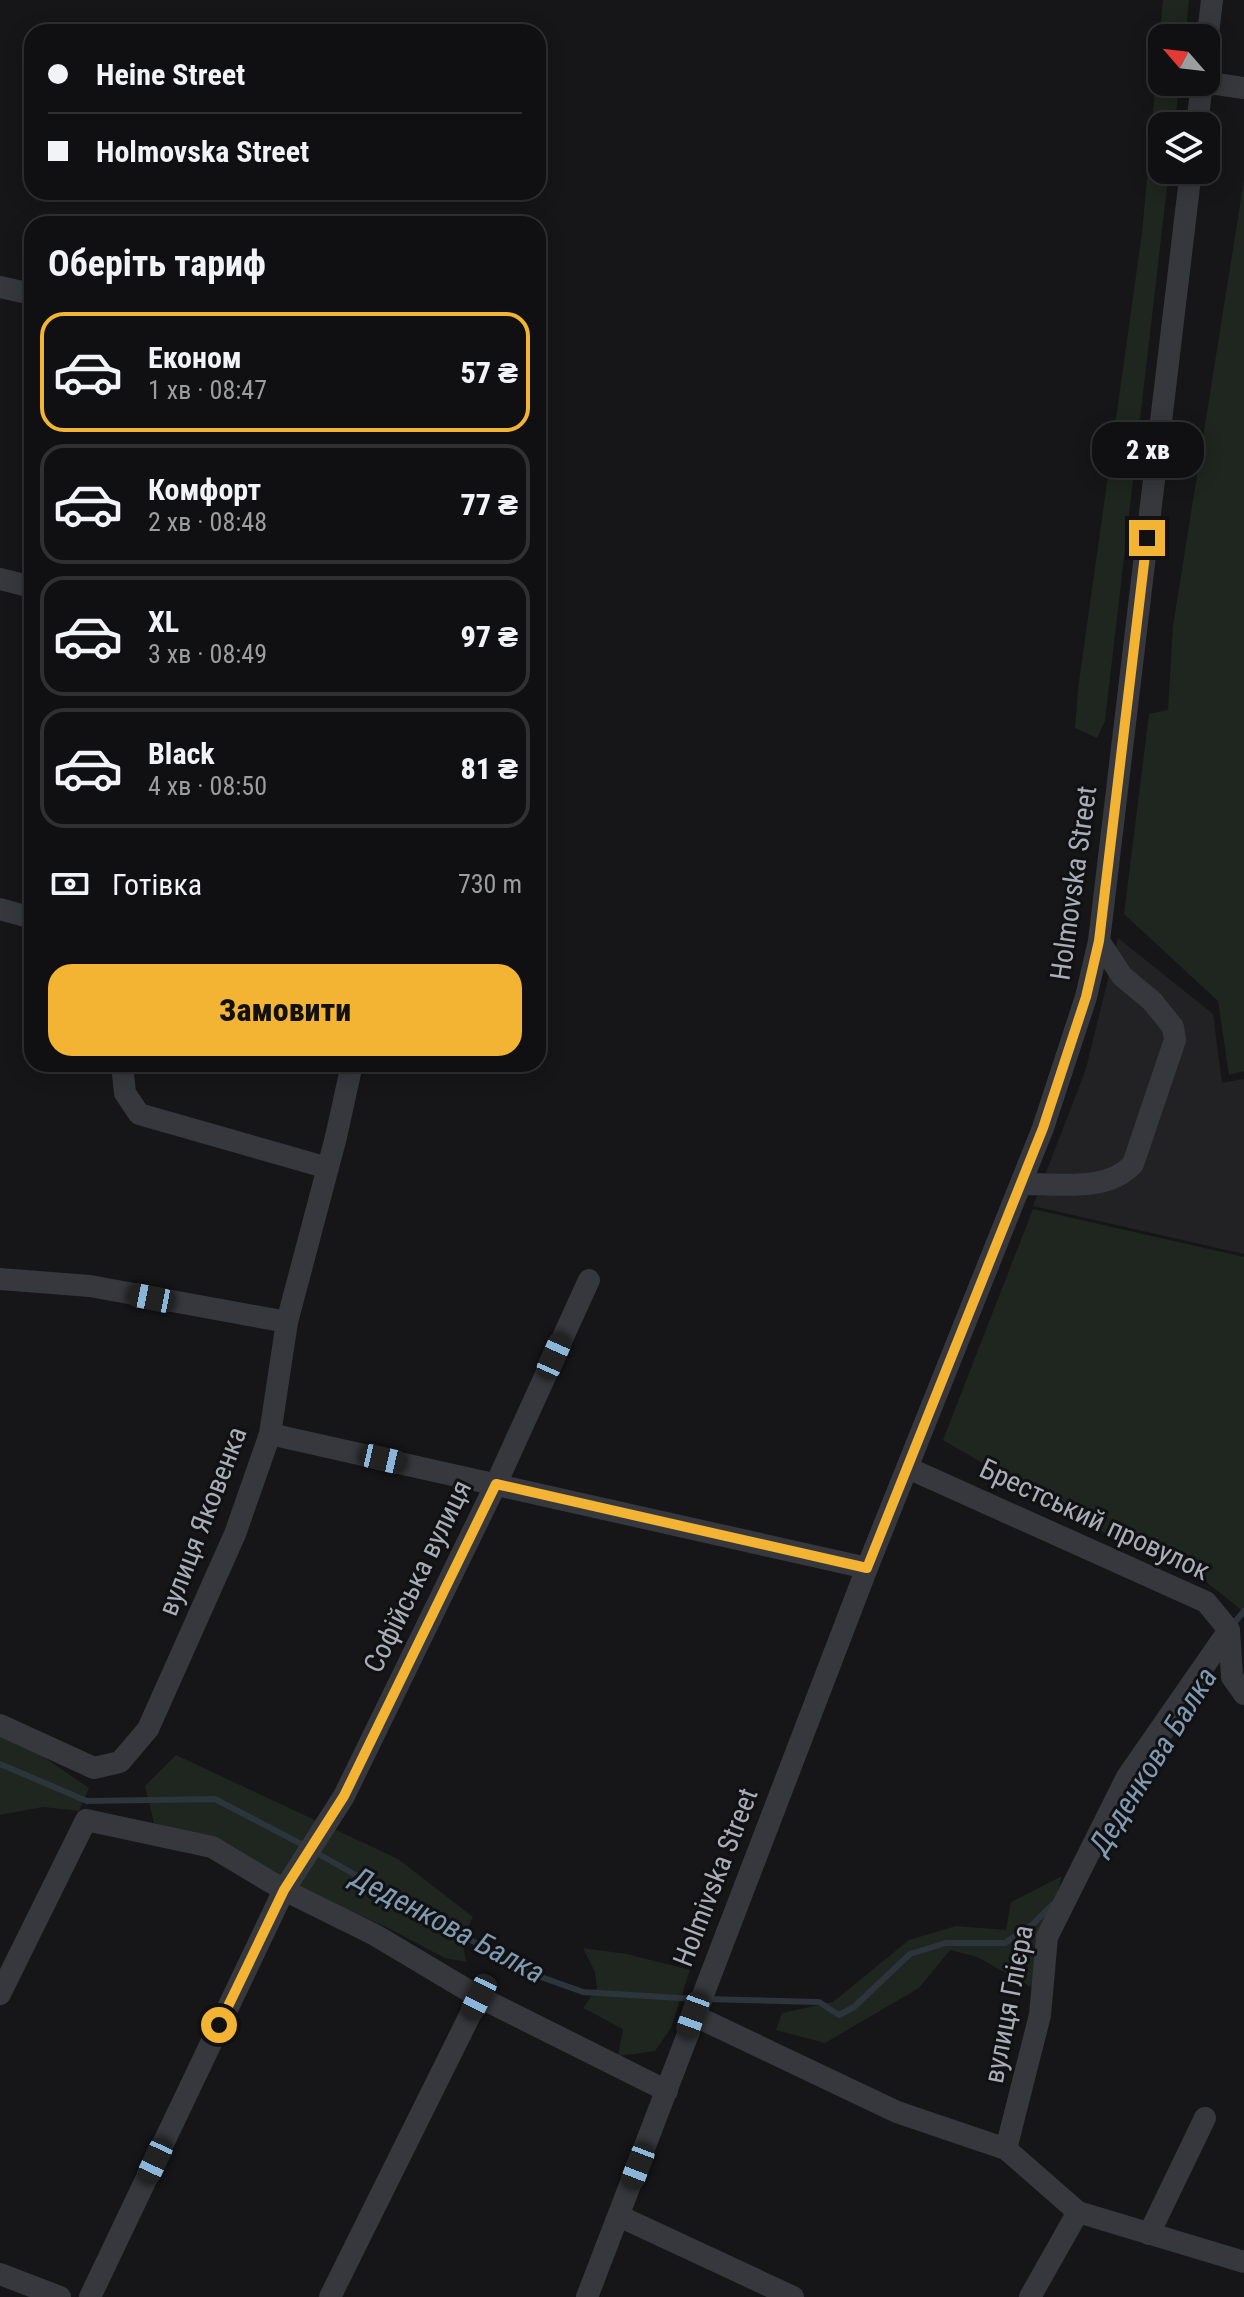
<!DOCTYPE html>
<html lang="uk">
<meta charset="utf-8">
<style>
body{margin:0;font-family:"Roboto Condensed",sans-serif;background:#19191b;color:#f1f3f6;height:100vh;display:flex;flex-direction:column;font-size:30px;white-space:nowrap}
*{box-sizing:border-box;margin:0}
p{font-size:26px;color:#9c9d9f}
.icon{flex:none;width:44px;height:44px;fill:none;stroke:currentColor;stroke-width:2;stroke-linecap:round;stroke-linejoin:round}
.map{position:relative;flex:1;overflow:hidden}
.details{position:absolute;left:24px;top:216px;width:522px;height:856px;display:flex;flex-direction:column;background:#101012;border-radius:24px;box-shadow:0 4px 20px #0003,0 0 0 2px #303032}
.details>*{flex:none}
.guide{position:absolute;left:24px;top:24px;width:522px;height:176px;border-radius:24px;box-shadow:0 4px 20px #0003,0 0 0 2px #303032;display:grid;align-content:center;height:176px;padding:0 24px;background:#101012}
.needle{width:52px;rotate:298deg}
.tools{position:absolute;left:1148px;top:24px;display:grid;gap:16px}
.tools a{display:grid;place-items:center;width:72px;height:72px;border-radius:16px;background:#101012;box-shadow:0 4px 20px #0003,0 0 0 2px #303032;font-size:40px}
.end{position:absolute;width:36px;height:36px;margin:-18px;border:10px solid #f3b433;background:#111;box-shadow:0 0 0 4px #111}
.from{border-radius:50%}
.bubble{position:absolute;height:56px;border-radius:24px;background:#101012;box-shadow:0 4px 20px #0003,0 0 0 2px #303032;font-size:26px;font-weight:800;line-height:56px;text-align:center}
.car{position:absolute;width:24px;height:48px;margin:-24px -12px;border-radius:10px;box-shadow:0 0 6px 2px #0007;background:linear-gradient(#222 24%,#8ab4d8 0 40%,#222 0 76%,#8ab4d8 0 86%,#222 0)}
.guide b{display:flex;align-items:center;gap:28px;height:76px;font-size:30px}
.guide b+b{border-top:2px solid #303032}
.guide i{width:20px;height:20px;background:#f1f3f6}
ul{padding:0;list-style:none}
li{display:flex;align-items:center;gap:24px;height:120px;margin:0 16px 12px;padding:0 8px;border:4px solid #303032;border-radius:24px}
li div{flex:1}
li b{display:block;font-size:30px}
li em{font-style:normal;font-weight:800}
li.active{border-color:#f3b433}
li>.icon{width:72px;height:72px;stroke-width:1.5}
h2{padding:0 24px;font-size:36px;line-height:96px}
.pay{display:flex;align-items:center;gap:20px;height:88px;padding:0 24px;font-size:30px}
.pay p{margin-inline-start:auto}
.cta{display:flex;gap:16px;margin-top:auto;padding:16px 24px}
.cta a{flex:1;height:92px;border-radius:24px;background:#f3b433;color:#111;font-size:32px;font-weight:800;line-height:92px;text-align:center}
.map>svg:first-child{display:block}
</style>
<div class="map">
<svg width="1244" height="2297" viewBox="0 0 1244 2297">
<rect width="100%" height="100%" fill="#161618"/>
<!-- built -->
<path fill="#222225" d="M1118 938 1213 1014 1222 1083 1244 1079V1254L1033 1206 1086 1069Z"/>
<!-- green -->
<path fill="#1e261f" d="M1163 0H1189L1185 38H1162V82H1180L1174 126H1162V170H1169L1105 721 1097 738 1075 728 1078 689 1142 233Z
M1244 180V1071L1229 1075 1218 1001 1124 914 1149 714 1168 710 1173 626Z
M1033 1209 1244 1257V1612L1200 1577 1094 1528 943 1440Z
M0 1734 32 1749 89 1788 79 1811 43 1807 0 1815Z
M176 1755 398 1859 473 1917 462 1938 466 1962 445 1958 386 1927 154 1823 145 1786Z
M1062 1876 1031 1987 977 1957 950 1950 919 1988 825 2043 776 2030 782 2013 833 2002 909 1940 956 1926 1006 1930 1011 1902Z
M583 1948 627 1954 690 1970 671 2028 655 2051 618 2056 623 2029 583 2008 597 1988 595 1972Z"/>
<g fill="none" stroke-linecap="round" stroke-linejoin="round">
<!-- stream -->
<path stroke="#2c353c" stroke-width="6" d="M1231 1627 1244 1611
M0 1764 87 1801 215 1799 305 1846
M315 1852 527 1972 583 1992 696 1999
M1099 1854 1155 1758 1206 1680
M707 1999 819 2002 839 2015 854 2007 910 1954 946 1943H1005L1033 1924 1053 1904"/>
<!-- minor -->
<path stroke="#37383d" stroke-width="22" d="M1206 51 1212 0
M1203 82 1244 88
M1197 126 1202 82
M0 287 32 294
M0 579 32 587
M0 909 32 918
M122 1064 125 1093 139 1114 328 1168
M1021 1184C1058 1183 1107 1193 1133 1164L1175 1040 1173 1027 1152 1001 1122 976 1099 941
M0 1279 90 1286 287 1322
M270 1434 867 1568
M908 1468 1206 1602 1229 1630 1232 1677 1244 1694
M0 1725 94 1768 120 1762 148 1729 235 1534 270 1434 287 1322 336 1137 352 1064
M0 1994 86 1820 212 1847 284 1890 375 1935 479 1997 667 2091
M693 2015 897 2112 1006 2149 1078 2212 1244 2262
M1006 2149 1040 2015 1047 1937 1127 1777 1229 1630
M619 2216 793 2297
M1149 2234 1205 2118
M0 2274 60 2297
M90 2297 284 1890 344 1796 496 1484 589 1280
M330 2297 479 1997
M587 2297 867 1568 1043 1128 1086 997 1099 941 1191 170
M1030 2297 1078 2212"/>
</g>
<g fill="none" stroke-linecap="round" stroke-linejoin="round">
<!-- route -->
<path stroke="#f3b433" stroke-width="10" d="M219 2025 284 1890 344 1796 496 1484 867 1568 1043 1128 1086 997 1099 941 1147 538"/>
</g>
<g text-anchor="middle" stroke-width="6" stroke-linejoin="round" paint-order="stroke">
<!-- street labels -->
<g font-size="28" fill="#a8adb8" stroke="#111113">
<text transform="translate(1073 883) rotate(-82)" y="10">Holmovska Street</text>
<text transform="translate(1095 1519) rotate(25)" y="10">Брестський провулок</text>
<text transform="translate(202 1521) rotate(-69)" y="10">вулиця Яковенка</text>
<text transform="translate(417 1576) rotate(-64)" y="10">Софійська вулиця</text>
<text transform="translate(715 1877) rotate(-69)" y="10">Holmivska Street</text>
<text transform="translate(1008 2004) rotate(-79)" y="10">вулиця Глієра</text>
</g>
<!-- water labels -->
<g font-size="30" font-style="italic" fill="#7f9ab3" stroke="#111113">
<text transform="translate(1153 1761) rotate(-58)" y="10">Деденкова Балка</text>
<text transform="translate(448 1925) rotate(28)" y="10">Деденкова Балка</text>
</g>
</g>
</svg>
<div class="tools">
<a><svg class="needle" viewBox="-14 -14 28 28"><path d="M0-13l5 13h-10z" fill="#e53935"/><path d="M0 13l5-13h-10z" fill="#9c9d9f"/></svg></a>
<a><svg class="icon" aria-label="layers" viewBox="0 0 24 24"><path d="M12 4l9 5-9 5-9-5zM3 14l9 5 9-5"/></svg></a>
</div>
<i class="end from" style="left:219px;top:2025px"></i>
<i class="end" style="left:1147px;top:538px"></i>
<div class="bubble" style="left:1092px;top:422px;width:112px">2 хв</div>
<i class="car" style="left:151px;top:1298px;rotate:281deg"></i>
<i class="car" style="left:554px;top:1356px;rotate:24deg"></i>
<i class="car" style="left:383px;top:1459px;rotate:103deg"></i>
<i class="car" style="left:479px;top:1997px;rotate:206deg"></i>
<i class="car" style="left:693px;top:2015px;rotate:200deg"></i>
<i class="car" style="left:155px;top:2161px;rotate:205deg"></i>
<i class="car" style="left:638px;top:2166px;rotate:201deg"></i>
<div class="guide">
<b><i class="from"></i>Heine Street</b>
<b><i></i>Holmovska Street</b>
</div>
<section class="details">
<h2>Оберіть тариф</h2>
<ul>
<li class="active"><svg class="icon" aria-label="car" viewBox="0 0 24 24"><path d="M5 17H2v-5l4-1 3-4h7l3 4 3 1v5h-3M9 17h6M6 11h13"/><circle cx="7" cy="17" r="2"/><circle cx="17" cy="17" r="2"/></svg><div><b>Економ</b><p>1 хв · 08:47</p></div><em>57 ₴</em></li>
<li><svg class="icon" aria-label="car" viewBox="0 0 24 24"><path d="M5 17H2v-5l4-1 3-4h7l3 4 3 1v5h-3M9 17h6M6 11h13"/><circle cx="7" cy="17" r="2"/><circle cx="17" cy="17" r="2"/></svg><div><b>Комфорт</b><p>2 хв · 08:48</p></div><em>77 ₴</em></li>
<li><svg class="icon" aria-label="car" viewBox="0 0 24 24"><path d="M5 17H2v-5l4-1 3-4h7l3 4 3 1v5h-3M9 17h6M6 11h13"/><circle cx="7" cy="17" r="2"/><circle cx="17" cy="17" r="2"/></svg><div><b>XL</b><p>3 хв · 08:49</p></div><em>97 ₴</em></li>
<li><svg class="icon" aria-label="car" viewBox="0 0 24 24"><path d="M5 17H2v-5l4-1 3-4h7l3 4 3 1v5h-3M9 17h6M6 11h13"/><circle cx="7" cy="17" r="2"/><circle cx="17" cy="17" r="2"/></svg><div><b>Black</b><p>4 хв · 08:50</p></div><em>81 ₴</em></li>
</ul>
<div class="pay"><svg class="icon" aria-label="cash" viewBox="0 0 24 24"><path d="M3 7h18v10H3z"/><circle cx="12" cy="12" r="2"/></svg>Готівка<p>730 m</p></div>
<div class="cta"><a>Замовити</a></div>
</section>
</div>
